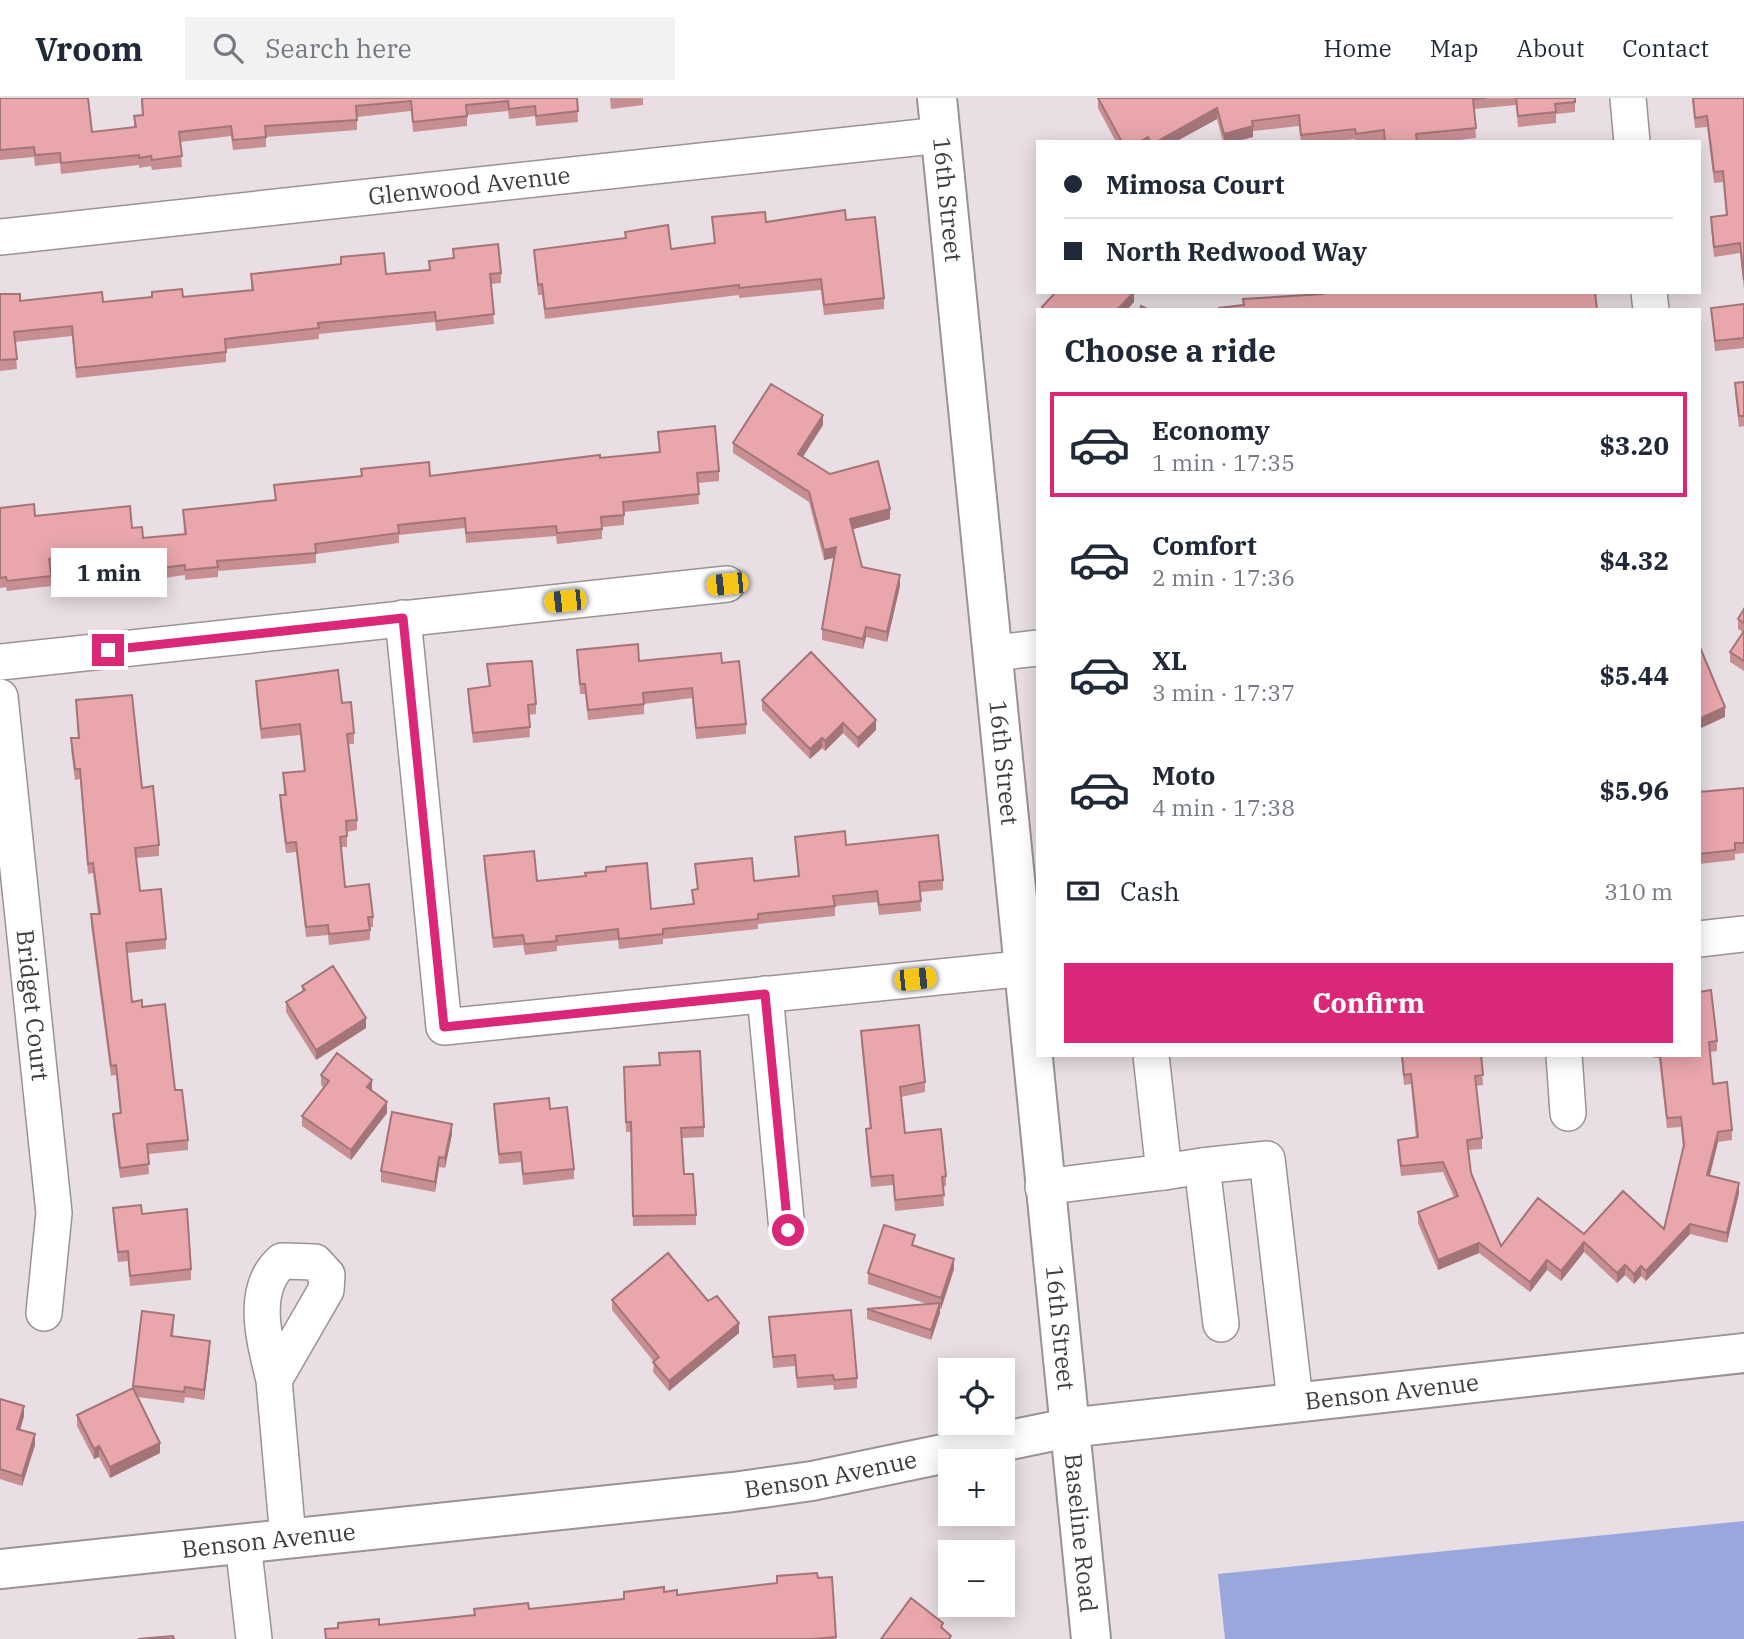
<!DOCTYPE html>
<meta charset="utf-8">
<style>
body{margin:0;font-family:"IBM Plex Serif",serif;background:#f2f2f3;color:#1f2937;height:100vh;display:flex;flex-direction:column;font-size:26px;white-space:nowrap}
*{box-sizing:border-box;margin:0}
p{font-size:23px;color:#747a83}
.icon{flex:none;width:38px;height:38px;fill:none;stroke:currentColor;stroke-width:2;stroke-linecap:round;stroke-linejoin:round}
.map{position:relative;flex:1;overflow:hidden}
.sheet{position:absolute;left:1036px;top:210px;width:665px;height:749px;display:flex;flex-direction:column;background:#fff;border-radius:0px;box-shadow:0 4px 18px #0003}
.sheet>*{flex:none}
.banner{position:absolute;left:1036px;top:42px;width:665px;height:154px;border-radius:0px;box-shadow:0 4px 18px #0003;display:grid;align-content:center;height:154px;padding:0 28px;background:#fff}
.buttons{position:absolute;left:938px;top:1260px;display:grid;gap:14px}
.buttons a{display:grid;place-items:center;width:77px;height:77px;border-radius:0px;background:#fff;box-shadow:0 4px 18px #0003;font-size:35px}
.end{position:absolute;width:32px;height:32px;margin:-16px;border:9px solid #db2777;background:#fff;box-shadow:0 0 0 4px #fff}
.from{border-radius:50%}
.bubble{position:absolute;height:49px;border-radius:0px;background:#fff;box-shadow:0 4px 18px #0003;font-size:23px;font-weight:700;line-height:49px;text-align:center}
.car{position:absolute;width:21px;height:42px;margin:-21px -10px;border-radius:9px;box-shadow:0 0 5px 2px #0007;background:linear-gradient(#f5c518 24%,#345 0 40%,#f5c518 0 76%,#345 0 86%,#f5c518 0)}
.banner b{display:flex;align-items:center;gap:24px;height:66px;font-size:26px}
.banner b+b{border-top:2px solid #e0e1e3}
.banner i{width:18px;height:18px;background:#1f2937}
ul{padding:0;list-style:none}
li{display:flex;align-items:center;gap:21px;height:105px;margin:0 14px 10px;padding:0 14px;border:4px solid transparent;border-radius:0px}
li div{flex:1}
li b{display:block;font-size:26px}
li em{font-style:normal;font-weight:700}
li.on{border-color:#db2777}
li>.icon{width:63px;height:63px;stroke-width:1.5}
h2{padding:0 28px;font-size:32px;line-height:84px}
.pay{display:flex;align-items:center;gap:18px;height:77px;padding:0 28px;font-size:26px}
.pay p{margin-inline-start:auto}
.cta{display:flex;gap:14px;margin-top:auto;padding:14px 28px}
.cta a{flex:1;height:80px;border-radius:0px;background:#db2777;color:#fff;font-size:28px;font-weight:700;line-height:80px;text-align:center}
header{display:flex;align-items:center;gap:42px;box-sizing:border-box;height:98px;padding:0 35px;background:#fff;border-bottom:2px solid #e0e1e3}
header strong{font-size:33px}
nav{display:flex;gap:38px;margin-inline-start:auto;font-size:24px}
.search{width:490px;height:63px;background:#f2f2f3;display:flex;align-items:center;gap:18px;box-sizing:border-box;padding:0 24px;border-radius:0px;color:#747a83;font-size:26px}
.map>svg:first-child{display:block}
</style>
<header>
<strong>Vroom</strong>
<div class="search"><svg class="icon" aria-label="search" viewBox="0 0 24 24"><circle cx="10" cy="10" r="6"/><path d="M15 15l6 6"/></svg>Search here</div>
<nav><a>Home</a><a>Map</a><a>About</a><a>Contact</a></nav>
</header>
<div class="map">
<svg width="1744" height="1541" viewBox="0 0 1744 1541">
<rect width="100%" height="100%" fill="#e8dee3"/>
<!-- water -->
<path fill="#9aa7dd" d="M1744 1423V1541H1225L1218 1476Z"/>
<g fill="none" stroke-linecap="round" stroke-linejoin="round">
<!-- minor casing -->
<g stroke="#9b9197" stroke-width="38">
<g id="minor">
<path d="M1628 0 1632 44"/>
<path id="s1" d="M0 139 941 37"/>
<path d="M1649 194 1651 212"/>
<path d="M403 520 444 929 1038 869"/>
<path d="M994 555 1038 550"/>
<path d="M0 564 727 486"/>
<path id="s2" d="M0 599 54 1115 44 1215"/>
<path d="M1699 841 1744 836"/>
<path d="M765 896 787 1132"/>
<path d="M1151 957 1164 1074 1202 1068"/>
<path d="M1564 957 1568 1015"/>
<path d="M1043 1089 1164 1074"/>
<path d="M1221 1226 1202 1068 1267 1061 1295 1303"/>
<path d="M274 1282C265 1244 249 1192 282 1163L315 1164 327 1177 326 1192 274 1282 288 1440"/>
<path d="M243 1445 254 1541"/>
</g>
</g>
<!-- major casing -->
<g stroke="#9b9197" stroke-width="42">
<g id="major">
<path id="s3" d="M937 0 1091 1541"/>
<path id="s4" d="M0 1471 733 1394 812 1383 1068 1330 1744 1255"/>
</g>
</g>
<!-- minor -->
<use href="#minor" stroke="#fff" stroke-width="35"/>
<!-- major -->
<use href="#major" stroke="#fff" stroke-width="38"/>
</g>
<!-- wall -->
<path fill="#c88f93" d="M0 0 92 34 134 29V18L142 17 141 0H577L578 24 536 28 535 18 509 21 508 13 467 17V28L413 34 411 13 357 19V32L266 39V49L233 52 231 38 180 44 182 69 152 72 151 68 139 70V67L61 76 60 65 35 68 34 59 0 62Z
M610 0H643V7L611 11Z
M1098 0H1575V14L1556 16V25L1518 29 1516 7 1474 11 1476 40 1443 44H1384V43L1355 44V41L1330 44H1301L1299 28 1253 33V39L1234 44H1223L1217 21 1175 44H1116L1098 10Z
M1692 0H1744V192L1740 155 1714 159 1711 129V119L1726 117 1723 84 1714 85 1707 29 1695 30Z
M712 119 766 124 846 122 884 200V211L824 217 821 192 739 200V197L545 221 542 197H538L534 152 625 140V134L671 151 714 145Z
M453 151 501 175V185L491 186 494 226 436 233 435 224 319 236V241L226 251V264L76 280 72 238 15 244 17 271 0 273V196L20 203 103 204 183 199 251 192V176L341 166V159L386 176 429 172V163L453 161Z
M1744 206V250L1715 253 1711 210Z
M1744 284V330V328L1739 329 1735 295V285Z
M823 327 803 359 890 421 853 431 862 469 900 488 887 544 866 539 863 551 822 542V531L834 460 824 462 809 404 733 355V345Z
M658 334 719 373V383L698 385 699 406 624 414V427L602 429V441L557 446 556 438 466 445 465 430 399 437V445L316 456V465L218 473V479L185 482V477L102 489 100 465 51 471V488L7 493 6 489 0 490V410L35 418 132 430 143 440 184 436 183 412 275 402 274 387 361 378V371L430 378 659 354Z
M1744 511V573L1730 564V554L1743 534 1738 531V521Z
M577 552 639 563 722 565 746 626V636L696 641 692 600 644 606V616L588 622 585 596H580Z
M487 566 536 606V616L529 617 530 639 473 645 468 601V591L489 588Z
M256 583 342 605 354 635V646H349L357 722V732L347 734V749H341L345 789 373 819V829H370V842L329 847 328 837 306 839 296 754 286 755 280 708V697H284L283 675 304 673 300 637 261 641 256 593Z
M76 602 142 690 159 747V758L136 760 140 793 166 841V851L127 855 132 904 142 909 175 992 188 1042V1052L148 1056 149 1076 120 1080 113 1026V1016L120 1015 116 977 111 978 91 827V816H98L93 775 88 776 80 681 75 682 71 651V640H78Z
M762 602 876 632 858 650 843 635 825 653 822 650 810 661 762 612Z
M1744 690V755L1735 756V762L1699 766V694Z
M795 739 846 747 943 782V792L920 794 921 813 879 817 877 804 835 808V818L758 826V831L663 841V846L619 851 618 842 557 848V853L525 857 523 847 493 850 484 769V758L537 783 651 811 693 806 692 792 697 791 695 766 754 783 798 778Z
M302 888 366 930 316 962 286 914V904L302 894Z
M1699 894 1717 943V953L1710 954 1713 986 1732 1032V1042L1718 1044 1710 1078 1739 1095 1727 1145 1690 1136 1646 1183 1641 1178 1634 1186 1625 1177 1617 1185 1584 1154 1561 1183 1547 1172 1530 1194 1479 1155 1438 1172 1418 1125V1114L1454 1099 1443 1074 1401 1078 1398 1052V1042L1416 1040 1411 986 1404 987 1401 957H1481L1483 987 1476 988 1482 1040V1051L1468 1052 1471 1075 1501 1148 1584 1136 1664 1131 1683 1050 1681 1029 1667 1030 1659 960H1654V957H1699Z
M861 933 925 984V994L901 999 905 1035 946 1078V1088L943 1089 944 1108 895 1113 893 1087 871 1089 866 1041V1031L870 1030 861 943Z
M659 955 704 1029V1039L682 1040 684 1076 696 1117V1127L633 1128 631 1034H626L624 979 659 967Z
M321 977 372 992 387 1015 351 1062 302 1028V1018L324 990 321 987Z
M494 1006 550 1011 574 1071V1081L523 1087 521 1064 499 1066 494 1016Z
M452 1036 445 1070 439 1069 435 1094 381 1084V1073Z
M113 1110 142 1116 191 1171V1182L130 1188 128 1163 118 1164 113 1120Z
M915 1148 954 1171 941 1211 940 1210V1215L931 1242 867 1221V1211L927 1206 868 1186V1175Z
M612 1202 708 1203 739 1235 669 1293 653 1274 654 1264 612 1212Z
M142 1213 174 1227 173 1238 210 1253 204 1302 185 1299 184 1305 137 1299 160 1355 110 1380 99 1359 94 1361 77 1328V1317L133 1290Z
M769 1219 857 1280V1290L834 1292 833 1287 797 1290 795 1268 773 1270Z
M0 1301 24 1318 20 1332 35 1347 22 1388 0 1381Z
M832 1479 836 1541H325V1531L379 1527 474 1517V1511H529L624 1501V1494H664L677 1497Z"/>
<!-- shaded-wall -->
<path fill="#a37478" d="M1217 10V21L1175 44H1156Z
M1253 28V39L1234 44H1224V36Z
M1148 39V44H1139Z
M1134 194V204L1127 212H1117Z
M823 317V327L798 366V356Z
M890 411V421L850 432V421Z
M836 449V459L824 462V452Z
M900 477V488L887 544V534Z
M866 529V539L863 551V541Z
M1725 609V619L1699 631V621Z
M876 622V632L858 650V640Z
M843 625V635L825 653V643Z
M822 640V650L810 661V651Z
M366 920V930L316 962V952Z
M372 982V992L367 999V989Z
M387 1004V1015L351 1062V1052Z
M452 1026V1036L445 1070V1060Z
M1718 1034V1044L1707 1087V1077Z
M439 1059V1069L435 1094V1084Z
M1739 1085V1095L1727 1145V1135Z
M1690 1126V1136L1646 1183V1173Z
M1584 1144V1154L1561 1183V1173Z
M1479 1145V1155L1438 1172V1162Z
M954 1161V1171L941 1211V1200Z
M1547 1162V1172L1530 1194V1184Z
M1625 1167V1177L1617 1185V1175Z
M1641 1168V1178L1634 1186V1176Z
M940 1205V1215L931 1242V1232Z
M739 1225V1235L669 1293V1283Z
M210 1243V1253L204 1302V1292Z
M24 1308V1318L17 1342V1331Z
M35 1336V1347L22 1388V1378Z
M160 1345V1355L110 1380V1369Z
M99 1348V1359L94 1361V1351Z"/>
<!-- building -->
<path fill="#e9a6ab" stroke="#a37478" stroke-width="2" d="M0 0H88L92 34 136 29 134 18 143 17 142 0H577L578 13 536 18 535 8 509 11 508 3 466 7 467 18 413 24 411 3 356 8 357 22 265 28 266 39 233 42 231 28 179 34 182 58 152 62 151 58 139 60V57L61 65 60 55 35 57 34 49 0 52Z
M1098 0H1486L1473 1 1476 30 1416 36 1417 43 1413 44H1385L1384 32 1356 36 1355 31 1301 37 1299 17 1252 23 1253 28 1224 36 1217 10 1156 44H1151L1148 39 1139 44H1122Z
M1516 0H1575V4L1555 6 1556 14 1518 18Z
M1693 0H1744V182L1740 145 1714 149 1711 119 1727 117 1723 73 1714 74 1707 18 1695 20Z
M845 112 846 122 875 119 884 200 824 207 821 181 739 190V187L545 211 542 186 538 187 534 152 626 140 625 134 668 127 671 151 715 145 712 119 765 114 766 124Z
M498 146 501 175 490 176 494 216 436 223 435 214 318 225 319 230 225 241 226 254 76 270 72 228 14 234 17 261 0 262V196H20V203L102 194 103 204 152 199V194L182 191 183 199 253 192 251 176 341 166V159L384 155 386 176 430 172 429 163 454 160 453 151Z
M1056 194H1134L1117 212H1045L1042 209Z
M1323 194H1595L1597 212H1219V210L1244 207 1243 201 1323 196Z
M1744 206V240L1715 243 1711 210Z
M1141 208 1149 212H1140Z
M1744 284V319V318H1739L1735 285Z
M771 286 823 317 798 356 830 376 878 363 890 411 850 421 862 469 900 477 887 534 866 529 863 541 822 531 836 449 824 452 809 394 733 345Z
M715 328 719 373 697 375 699 396 623 404 624 417 601 419 602 431 557 435 556 428 466 435 465 420 398 427 399 435 315 446 316 455 217 463 218 469 185 472V467L102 478 100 455 49 461 51 478 7 483 6 479 0 480V410L34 406 35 418 130 408 132 430 142 429 143 440 186 436 183 412 276 402 274 387 362 378 361 371 429 364 430 378 600 357V360L660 354 658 334Z
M1744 511V525L1738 521Z
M1744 533V563L1730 554Z
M638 546 639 563 721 555 722 565 739 563 746 626 696 630 692 590 643 595 644 606 588 612 585 586H580L577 552Z
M1699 547 1725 609 1699 621Z
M811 554 876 622 858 640 843 625 825 643 822 640 810 651 762 602Z
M532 563 536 606 528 607 530 629 473 635 468 591 490 588 487 566Z
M338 572 342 605 351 604 354 635 347 636 357 722 346 723 347 738 340 739 345 789 369 786 373 819H368L370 832 329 836 328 827 306 829 296 744 286 745 280 697H286L283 675 305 673 300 626 261 631 256 583Z
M132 597 142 690 153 688 159 747 135 750 140 793 161 791 166 841 126 845 132 904 142 902V909L165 906 175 992H182L188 1042 147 1046 149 1066 120 1070 113 1016 121 1015 116 967 111 968 91 816H100L93 765 88 766 80 671H75L71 640H79L76 602Z
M1744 690V745H1735V752L1699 756V694Z
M845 733 846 747 938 737 943 782 919 784 921 803 879 807 877 793 833 798 835 808 758 816V821L663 831V836L619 841 618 831 556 838 557 843 525 846 523 837 493 840 484 758 534 753 537 783 586 778 585 775 606 773V769L647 765 651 811 694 806 692 792 698 791 695 766 752 760 754 783 799 778 795 739Z
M333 868 366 920 316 952 286 904 305 892 302 888Z
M1711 892 1717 943 1709 944 1713 986 1727 984 1732 1032 1718 1034 1707 1077 1739 1085 1727 1135 1690 1126 1646 1173 1641 1168 1634 1176 1625 1167 1617 1175 1584 1144 1561 1173 1547 1162 1530 1184 1479 1145 1438 1162 1418 1114 1458 1098 1443 1064 1401 1068 1398 1042 1418 1039 1411 976 1404 977 1402 957H1481L1483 977 1475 978 1482 1040 1467 1042 1471 1075 1501 1148 1538 1100 1584 1136 1623 1093 1664 1131 1684 1047 1681 1019 1667 1020 1660 957H1699V894Z
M919 927 925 984 900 989 905 1035 941 1031 946 1078 942 1079 944 1097 895 1102 893 1077 871 1079 866 1031 871 1030 861 933Z
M700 953 704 1029 681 1030 684 1076H693L696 1117 633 1118 631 1024H626L624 969 660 967 659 955Z
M337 955 372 982 367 989 387 1004 351 1052 302 1018 329 983 321 977Z
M549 1000 550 1011 567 1009 574 1071 523 1076 521 1054 499 1056 494 1006Z
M392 1014 452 1026 445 1060 439 1059 435 1084 381 1073Z
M141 1107 142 1116 187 1111 191 1171 130 1178 128 1153 118 1154 113 1110Z
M884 1127 915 1137 912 1147 954 1161 941 1200 868 1175Z
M668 1155 708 1203 717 1198 739 1225 669 1283 653 1264 659 1259 612 1202Z
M940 1205 931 1232 867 1211Z
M851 1212 857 1280 834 1282 833 1277 797 1280 795 1257 773 1259 769 1219Z
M142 1213 174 1217 171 1238 210 1243 204 1292 185 1289 184 1294 133 1288Z
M133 1290 160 1345 110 1369 99 1348 94 1351 77 1317Z
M0 1301 24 1308 17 1331 35 1336 22 1378 0 1371Z
M817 1475 818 1480 832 1479 836 1539 812 1541H326L325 1531 338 1530V1525L379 1521V1527L475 1517 474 1511 528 1505 529 1511 624 1501V1494L664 1489V1494L677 1492V1497L777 1485V1478Z
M911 1500 943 1525 941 1529 951 1538 949 1541H881Z
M173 1538 174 1541H138Z"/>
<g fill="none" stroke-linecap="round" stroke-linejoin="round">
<!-- route -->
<path stroke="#db2777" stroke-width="9" d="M108 552 403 520 444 929 765 896 788 1132"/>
</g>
<g text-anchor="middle" stroke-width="6" stroke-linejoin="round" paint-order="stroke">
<!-- street labels -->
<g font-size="24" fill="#3f3b3e" stroke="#e8dee3">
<text dy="8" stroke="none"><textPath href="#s1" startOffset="472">Glenwood Avenue</textPath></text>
<text dy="8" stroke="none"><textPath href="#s3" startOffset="102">16th Street</textPath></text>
<text dy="8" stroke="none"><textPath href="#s3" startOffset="668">16th Street</textPath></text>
<text dy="8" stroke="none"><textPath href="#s2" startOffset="310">Bridget Court</textPath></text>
<text dy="8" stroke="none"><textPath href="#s3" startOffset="1236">16th Street</textPath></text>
<text dy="8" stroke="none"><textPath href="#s4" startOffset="1404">Benson Avenue</textPath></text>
<text dy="8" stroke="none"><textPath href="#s4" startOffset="836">Benson Avenue</textPath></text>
<text dy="8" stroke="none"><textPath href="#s3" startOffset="1442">Baseline Road</textPath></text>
<text dy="8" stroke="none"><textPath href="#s4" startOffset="270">Benson Avenue</textPath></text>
</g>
</g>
</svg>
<div class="buttons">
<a><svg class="icon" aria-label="locate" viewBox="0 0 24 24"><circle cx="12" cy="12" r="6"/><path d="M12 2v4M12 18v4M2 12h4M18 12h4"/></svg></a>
<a>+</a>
<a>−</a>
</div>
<i class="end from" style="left:788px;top:1132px"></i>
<i class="end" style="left:108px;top:552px"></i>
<div class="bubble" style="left:51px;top:450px;width:116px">1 min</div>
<i class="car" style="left:727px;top:486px;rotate:264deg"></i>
<i class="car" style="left:565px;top:503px;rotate:264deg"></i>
<i class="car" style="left:915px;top:881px;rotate:84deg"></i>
<div class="banner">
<b><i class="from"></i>Mimosa Court</b>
<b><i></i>North Redwood Way</b>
</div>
<section class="sheet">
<h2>Choose a ride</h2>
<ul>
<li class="on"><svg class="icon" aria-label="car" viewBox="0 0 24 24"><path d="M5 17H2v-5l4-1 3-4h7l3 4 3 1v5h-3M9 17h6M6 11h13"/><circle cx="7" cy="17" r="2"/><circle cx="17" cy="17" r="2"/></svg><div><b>Economy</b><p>1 min · 17:35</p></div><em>$3.20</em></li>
<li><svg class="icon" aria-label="car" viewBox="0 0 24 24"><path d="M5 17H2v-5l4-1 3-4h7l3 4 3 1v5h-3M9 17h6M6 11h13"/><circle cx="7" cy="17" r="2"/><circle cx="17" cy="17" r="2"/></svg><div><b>Comfort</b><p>2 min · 17:36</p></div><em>$4.32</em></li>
<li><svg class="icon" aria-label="car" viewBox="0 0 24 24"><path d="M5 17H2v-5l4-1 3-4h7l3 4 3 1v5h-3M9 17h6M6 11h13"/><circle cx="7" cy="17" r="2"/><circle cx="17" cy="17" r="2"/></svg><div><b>XL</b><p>3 min · 17:37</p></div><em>$5.44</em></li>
<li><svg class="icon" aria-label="car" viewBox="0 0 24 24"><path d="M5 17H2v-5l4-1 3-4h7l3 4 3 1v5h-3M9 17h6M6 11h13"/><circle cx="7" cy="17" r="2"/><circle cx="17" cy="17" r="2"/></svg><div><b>Moto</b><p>4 min · 17:38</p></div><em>$5.96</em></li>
</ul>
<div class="pay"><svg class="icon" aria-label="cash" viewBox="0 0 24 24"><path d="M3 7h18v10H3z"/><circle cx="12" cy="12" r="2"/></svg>Cash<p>310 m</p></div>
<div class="cta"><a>Confirm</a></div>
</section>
</div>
